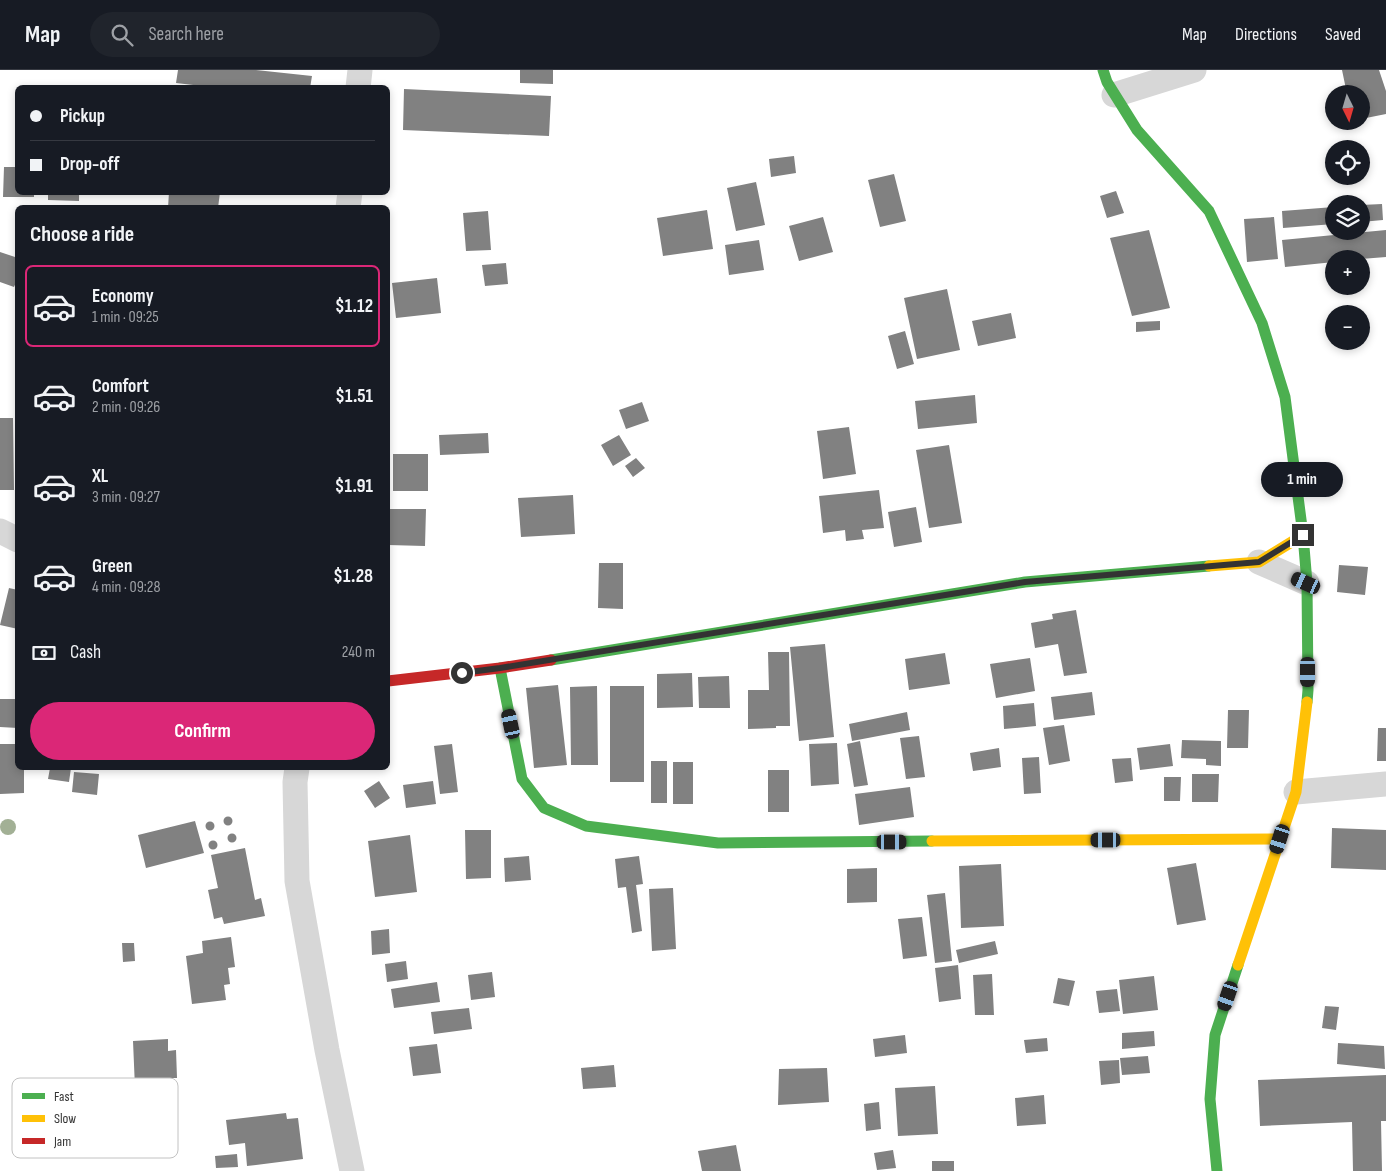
<!DOCTYPE html>
<meta charset="utf-8">
<style>
body{margin:0;font-family:"Sofia Sans Condensed",sans-serif;background:#20242c;color:#f1f3f6;height:100vh;display:flex;flex-direction:column;font-size:19px;white-space:nowrap}
*{box-sizing:border-box;margin:0}
p{font-size:16px;color:#9ea1a6}
.icon{flex:none;width:28px;height:28px;fill:none;stroke:currentColor;stroke-width:2;stroke-linecap:round;stroke-linejoin:round}
.map{position:relative;flex:1;overflow:hidden}
.drawer{position:absolute;left:15px;top:135px;width:375px;height:565px;display:flex;flex-direction:column;background:#171b24;border-radius:8px;box-shadow:0 2px 8px #0003}
.drawer>*{flex:none}
.top-card{position:absolute;left:15px;top:15px;width:375px;height:110px;border-radius:8px;box-shadow:0 2px 8px #0003;display:grid;align-content:center;height:110px;padding:0 15px;background:#171b24}
.needle{width:32px;rotate:175deg}
.controls{position:absolute;left:1325px;top:15px;display:grid;gap:10px}
.controls a{display:grid;place-items:center;width:45px;height:45px;border-radius:50%;background:#171b24;box-shadow:0 2px 8px #0003;font-size:25px}
.end{position:absolute;width:22px;height:22px;margin:-11px;border:6px solid #333;background:#fff;box-shadow:0 0 0 2px #fff}
.from{border-radius:50%}
.bubble{position:absolute;height:35px;border-radius:18px;background:#171b24;box-shadow:0 2px 8px #0003;font-size:16px;font-weight:700;line-height:35px;text-align:center}
.car{position:absolute;width:15px;height:30px;margin:-15px -8px;border-radius:6px;box-shadow:0 0 4px 1px #0007;background:linear-gradient(#222 24%,#8ab4d8 0 40%,#222 0 76%,#8ab4d8 0 86%,#222 0)}
.top-card b{display:flex;align-items:center;gap:18px;height:48px;font-size:19px}
.top-card b+b{border-top:1px solid #363941}
.top-card i{width:12px;height:12px;background:#f1f3f6}
ul{padding:0;list-style:none}
li{display:flex;align-items:center;gap:15px;height:82px;margin:0 10px 8px;padding:0 5px;border:2px solid transparent;border-radius:8px}
li div{flex:1}
li b{display:block;font-size:19px}
li em{font-style:normal;font-weight:700}
li.on{border-color:#db2777}
li>.icon{width:45px;height:45px;stroke-width:1.5}
h2{padding:0 15px;font-size:22px;line-height:60px}
.pay{display:flex;align-items:center;gap:12px;height:55px;padding:0 15px;font-size:19px}
.pay p{margin-inline-start:auto}
.cta{display:flex;gap:10px;margin-top:auto;padding:10px 15px}
.cta a{flex:1;height:58px;border-radius:30px;background:#db2777;color:#fff;font-size:20px;font-weight:700;line-height:58px;text-align:center}
header{display:flex;align-items:center;gap:30px;box-sizing:border-box;height:70px;padding:0 25px;background:#171b24;border-bottom:1px solid #363941}
header strong{font-size:24px}
nav{display:flex;gap:28px;margin-inline-start:auto;font-size:18px}
.search{width:350px;height:45px;background:#20242c;display:flex;align-items:center;gap:12px;box-sizing:border-box;padding:0 18px;border-radius:28px;color:#9ea1a6;font-size:19px}
.map>svg:first-child{display:block}
</style>
<header>
<strong>Map</strong>
<div class="search"><svg class="icon" aria-label="search" viewBox="0 0 24 24"><circle cx="10" cy="10" r="6"/><path d="M15 15l6 6"/></svg>Search here</div>
<nav><a>Map</a><a>Directions</a><a>Saved</a></nav>
</header>
<div class="map">
<svg width="1386" height="1101" viewBox="0 0 1386 1101">
<rect width="100%" height="100%" fill="#fff"/>
<!-- building -->
<path fill="#818181" d="M178 0H256L312 6 310 18H219L176 13Z
M520 0H553V14L520 13Z
M1342 0H1379L1386 21V44L1361 49V24H1347Z
M404 19 551 26 549 66 403 60Z
M794 86 796 103 771 107 769 89Z
M4 97H18V122H34V127H3Z
M894 104 906 151 880 157 868 110Z
M756 112 765 155 736 161 727 118Z
M1116 121 1124 143 1107 148 1100 126Z
M48 122H79V131L48 130Z
M169 122H220L218 138H168Z
M1382 134 1383 150 1361 152V135Z
M1334 137V154L1283 158 1282 141Z
M707 140 713 179 663 186 657 148Z
M488 141 491 180 466 181 463 143Z
M823 147 833 182 799 191 789 156Z
M1274 147 1278 189 1247 192 1244 149Z
M1149 160 1170 238 1132 246 1110 168Z
M1386 160V187L1361 189H1334V192L1285 197 1282 170Z
M759 170 764 200 729 205 725 175Z
M0 182 18 188V208L14 217 0 212Z
M506 193 508 214 485 216 482 195Z
M437 208 441 243 396 248 392 213Z
M947 219 960 280 917 289 904 228Z
M1011 243 1016 268 978 276 972 251Z
M1160 251V260L1136 262V252Z
M905 261 914 294 897 299 888 266Z
M975 325 977 353 918 359 915 331Z
M642 332 649 351 626 359 619 340Z
M0 348H13L14 420H0Z
M849 357 856 404 823 409 817 361Z
M488 363 489 383 440 385 439 365Z
M619 365 631 385 613 396 601 375Z
M949 375 962 453 929 458 916 380Z
M393 384H428V421H393Z
M636 388 645 398 633 407 625 396Z
M879 420 884 458 862 460 864 469 846 471 845 460 823 463 819 426Z
M573 425 575 464 521 467 518 428Z
M916 437 922 472 894 477 888 442Z
M388 439H426L425 476 388 475Z
M599 493H623V539L598 538Z
M1339 495 1368 497 1365 525 1337 522Z
M9 518 18 520V559L0 555Z
M1076 540 1087 603 1064 606 1058 574 1035 578 1031 553 1053 549 1052 544Z
M825 574 834 667 799 671 790 577Z
M768 582H789L790 656H776V658L748 659V620H769Z
M945 583 950 614 909 620 905 589Z
M1030 588 1035 621 996 628 990 594Z
M692 603 693 637 657 638V604Z
M729 606 730 638H699L698 607Z
M558 615 567 695 534 698 526 618Z
M597 616 598 695H571L570 617Z
M610 616H644V712H610Z
M1092 622 1095 645 1054 650 1051 627Z
M0 629H18V658L0 657Z
M1034 633 1036 656 1004 659 1003 636Z
M1228 640H1249L1248 678H1227Z
M907 642 910 660 852 671 849 654Z
M1064 655 1070 691 1049 695 1043 658Z
M1378 658H1386V691H1377Z
M919 666 925 707 906 709 900 668Z
M1182 670 1221 671V696L1206 695V689L1181 688Z
M860 671 868 715 854 717 847 674Z
M837 673 839 714 811 716 809 674Z
M0 674H18V698H24V723L0 724Z
M452 674 458 722 440 724 434 676Z
M1170 674 1173 696 1140 700 1137 678Z
M999 678 1001 697 973 701 970 683Z
M1039 687 1041 723 1024 724 1022 688Z
M1131 688 1133 711 1115 713 1112 689Z
M651 691H667V733H651Z
M673 692H693V734H673Z
M50 698H71L69 712 48 709Z
M768 700H789V742H768Z
M74 702 99 704 97 725 72 722Z
M1192 704H1219L1218 732H1192Z
M1164 707H1181L1180 731H1164Z
M379 711 390 728 375 738 364 721Z
M433 711 436 734 406 738 403 715Z
M910 717 914 747 859 755 855 724Z
M223.5 751a4.5 4.5 0 1 1 9 0a4.5 4.5 0 1 1-9 0Z
M195 751 204 783 146 798 138 765Z
M205.5 756a4.5 4.5 0 1 1 9 0a4.5 4.5 0 1 1-9 0Z
M1332 758 1386 760V800L1331 798Z
M465 760H491V808L466 809Z
M227.5 768a4.5 4.5 0 1 1 9 0a4.5 4.5 0 1 1-9 0Z
M410 765 417 822 375 827 368 771Z
M208.5 775a4.5 4.5 0 1 1 9 0a4.5 4.5 0 1 1-9 0Z
M245 778 255 830 261 828 265 846 224 854 222 847 214 849 208 820 218 818 211 785Z
M529 786 531 810 505 812 504 788Z
M639 786 643 814 636 815 642 861 632 863 626 817 618 818 615 789Z
M1196 793 1206 850 1177 855 1167 798Z
M1001 794 1004 856 961 858 959 796Z
M877 798V832L847 833V799Z
M673 818 676 879 652 881 649 819Z
M945 823 952 891 935 893 927 825Z
M922 847 927 886 903 889 898 849Z
M389 859 390 883 372 885 371 861Z
M231 867 235 897 228 898 230 914 224 915 226 930 192 934 186 886 203 883 202 871Z
M995 871 998 884 959 893 956 880Z
M122 873H134L135 891 123 892Z
M406 891 408 909 387 912 385 894Z
M958 895 961 929 939 932 935 898Z
M492 902 495 927 471 930 468 905Z
M992 904 994 945H975L973 905Z
M1154 906 1158 940 1123 944 1119 910Z
M1058 908 1075 911 1069 936 1053 933Z
M437 912 440 932 394 938 391 919Z
M1117 919 1120 941 1099 943 1096 921Z
M1325 936 1339 937 1336 960 1322 958Z
M469 938 472 959 434 964 431 942Z
M1154 961 1155 976 1122 979V963Z
M905 965 907 983 875 987 873 969Z
M1047 968 1048 981 1026 983 1024 970Z
M168 969V981L176 980 177 1008H170V1017L135 1018 133 971Z
M1338 973 1384 976 1385 999 1337 994Z
M437 974 441 1003 413 1006 409 977Z
M1148 986 1150 1003 1122 1005 1120 988Z
M1119 990 1120 1013 1101 1015 1099 991Z
M614 995 616 1017 583 1019 581 998Z
M827 998 829 1032 778 1035 779 999Z
M1386 1005V1051H1381L1382 1101H1353L1352 1052 1260 1056 1258 1010Z
M935 1016 938 1064 898 1066 895 1018Z
M1044 1025 1046 1054 1017 1056 1015 1028Z
M879 1032 881 1059 866 1061 864 1034Z
M286 1043 287 1049 298 1048 303 1089 247 1096 245 1073 229 1075 226 1050Z
M736 1075 741 1101H702L698 1081Z
M893 1080 896 1098 877 1100 874 1083Z
M237 1084 238 1097 216 1098 215 1086Z
M932 1091H954V1101H932Z"/>
<g fill="none" stroke-linecap="round" stroke-linejoin="round">
<!-- street -->
<path stroke="#d7d7d7" stroke-width="25" d="M358 18 360 0
M1114 25 1194 0
M348 138 350 122
M0 461 18 470
M1259 492 1307 513
M297 698 295 712 297 811 327 980 352 1101
M1296 722 1386 714"/>
<!-- fast -->
<path stroke="#4caf50" stroke-width="11" d="M1103 0 1107 12 1137 60 1209 141 1262 253 1285 327 1303 465 1307 513 1308 620 1307 632
M551 590 1025 512 1209 496
M500 598 522 709 544 738 586 756 718 773 932 771
M1217 1101 1210 1029 1215 965 1238 895"/>
<!-- slow -->
<path stroke="#ffc107" stroke-width="11" d="M1209 496 1259 492 1303 465
M932 771 1280 769
M1238 895 1296 722 1307 632"/>
<!-- jam -->
<path stroke="#c62828" stroke-width="11" d="M388 611 500 598 551 590"/>
</g>
<!-- trees -->
<circle fill="#a2b095" cx="8" cy="757" r="8"/>
<g fill="none" stroke-linecap="round" stroke-linejoin="round">
<!-- route -->
<path stroke="#333" stroke-width="6" d="M462 603 500 598 1025 512 1259 492 1303 465"/>
</g>
<!-- legend -->
<rect x="12" y="1008" width="166" height="80" rx="8" fill="#fff" stroke="#c2c2c2" stroke-width="1"/>
<rect x="22" y="1023" width="23" height="6" fill="#4caf50"/>
<rect x="22" y="1045" width="23" height="7" fill="#ffc107"/>
<rect x="22" y="1068" width="23" height="6" fill="#c62828"/>
<g font-size="14" fill="#333">
<text x="54" y="1031">Fast</text>
<text x="54" y="1053">Slow</text>
<text x="54" y="1076">Jam</text>
</g>
</svg>
<div class="controls">
<a><svg class="needle" viewBox="-14 -14 28 28"><path d="M0-13l5 13h-10z" fill="#e53935"/><path d="M0 13l5-13h-10z" fill="#9ea1a6"/></svg></a>
<a><svg class="icon" aria-label="locate" viewBox="0 0 24 24"><circle cx="12" cy="12" r="6"/><path d="M12 2v4M12 18v4M2 12h4M18 12h4"/></svg></a>
<a><svg class="icon" aria-label="layers" viewBox="0 0 24 24"><path d="M12 4l9 5-9 5-9-5zM3 14l9 5 9-5"/></svg></a>
<a>+</a>
<a>−</a>
</div>
<i class="end from" style="left:462px;top:603px"></i>
<i class="end" style="left:1303px;top:465px"></i>
<div class="bubble" style="left:1261px;top:392px;width:82px">1 min</div>
<i class="car" style="left:1306px;top:513px;rotate:294deg"></i>
<i class="car" style="left:1308px;top:602px;rotate:180deg"></i>
<i class="car" style="left:511px;top:654px;rotate:348deg"></i>
<i class="car" style="left:1280px;top:769px;rotate:198deg"></i>
<i class="car" style="left:1106px;top:770px;rotate:270deg"></i>
<i class="car" style="left:892px;top:772px;rotate:90deg"></i>
<i class="car" style="left:1228px;top:926px;rotate:199deg"></i>
<div class="top-card">
<b><i class="from"></i>Pickup</b>
<b><i></i>Drop-off</b>
</div>
<section class="drawer">
<h2>Choose a ride</h2>
<ul>
<li class="on"><svg class="icon" aria-label="car" viewBox="0 0 24 24"><path d="M5 17H2v-5l4-1 3-4h7l3 4 3 1v5h-3M9 17h6M6 11h13"/><circle cx="7" cy="17" r="2"/><circle cx="17" cy="17" r="2"/></svg><div><b>Economy</b><p>1 min · 09:25</p></div><em>$1.12</em></li>
<li><svg class="icon" aria-label="car" viewBox="0 0 24 24"><path d="M5 17H2v-5l4-1 3-4h7l3 4 3 1v5h-3M9 17h6M6 11h13"/><circle cx="7" cy="17" r="2"/><circle cx="17" cy="17" r="2"/></svg><div><b>Comfort</b><p>2 min · 09:26</p></div><em>$1.51</em></li>
<li><svg class="icon" aria-label="car" viewBox="0 0 24 24"><path d="M5 17H2v-5l4-1 3-4h7l3 4 3 1v5h-3M9 17h6M6 11h13"/><circle cx="7" cy="17" r="2"/><circle cx="17" cy="17" r="2"/></svg><div><b>XL</b><p>3 min · 09:27</p></div><em>$1.91</em></li>
<li><svg class="icon" aria-label="car" viewBox="0 0 24 24"><path d="M5 17H2v-5l4-1 3-4h7l3 4 3 1v5h-3M9 17h6M6 11h13"/><circle cx="7" cy="17" r="2"/><circle cx="17" cy="17" r="2"/></svg><div><b>Green</b><p>4 min · 09:28</p></div><em>$1.28</em></li>
</ul>
<div class="pay"><svg class="icon" aria-label="cash" viewBox="0 0 24 24"><path d="M3 7h18v10H3z"/><circle cx="12" cy="12" r="2"/></svg>Cash<p>240 m</p></div>
<div class="cta"><a>Confirm</a></div>
</section>
</div>
